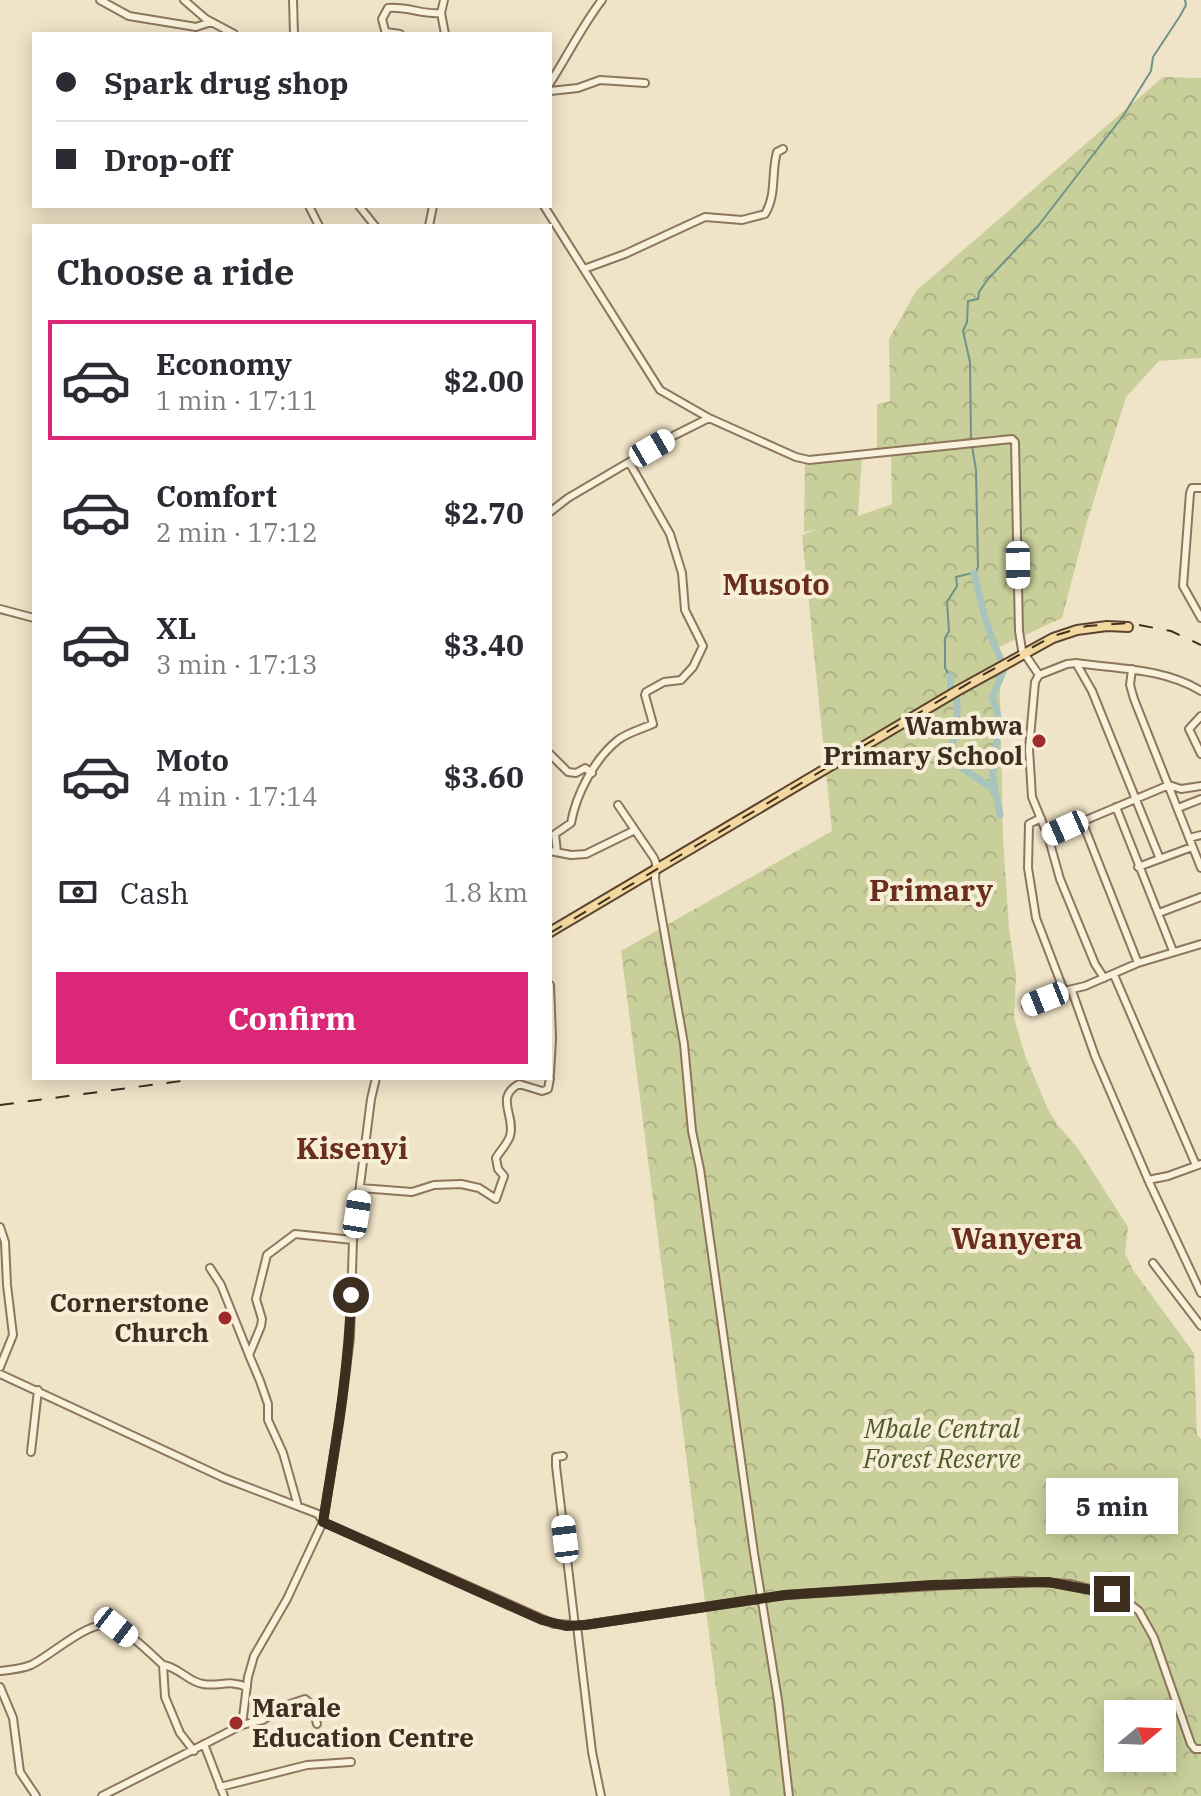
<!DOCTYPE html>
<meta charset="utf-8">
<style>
body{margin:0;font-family:"IBM Plex Serif",serif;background:#f2f2f3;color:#2b2b33;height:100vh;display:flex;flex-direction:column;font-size:30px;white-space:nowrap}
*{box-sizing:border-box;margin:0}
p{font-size:26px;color:#7c7c81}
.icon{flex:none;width:44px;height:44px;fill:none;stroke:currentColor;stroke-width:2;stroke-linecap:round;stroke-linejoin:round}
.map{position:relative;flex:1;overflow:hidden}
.side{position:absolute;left:32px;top:224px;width:520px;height:856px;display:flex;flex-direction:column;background:#fff;border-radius:0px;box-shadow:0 4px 20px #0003}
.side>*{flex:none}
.guide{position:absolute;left:32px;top:32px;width:520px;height:176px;border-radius:0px;box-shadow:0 4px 20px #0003;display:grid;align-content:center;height:176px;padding:0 24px;background:#fff}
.needle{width:52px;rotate:71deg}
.buttons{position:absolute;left:1104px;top:1700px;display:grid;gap:16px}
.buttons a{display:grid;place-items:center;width:72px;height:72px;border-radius:0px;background:#fff;box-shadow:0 4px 20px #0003;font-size:40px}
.end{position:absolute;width:36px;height:36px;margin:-18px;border:10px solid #3d2e20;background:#fff;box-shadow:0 0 0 4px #fff}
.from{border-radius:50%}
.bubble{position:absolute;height:56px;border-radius:0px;background:#fff;box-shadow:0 4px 20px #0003;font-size:26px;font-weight:800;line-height:56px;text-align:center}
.car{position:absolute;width:24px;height:48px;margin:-24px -12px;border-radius:10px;box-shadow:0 0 6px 2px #0007;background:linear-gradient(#fff 24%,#345 0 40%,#fff 0 76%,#345 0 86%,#fff 0)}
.guide b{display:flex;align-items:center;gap:28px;height:76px;font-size:30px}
.guide b+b{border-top:2px solid #e1e1e2}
.guide i{width:20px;height:20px;background:#2b2b33}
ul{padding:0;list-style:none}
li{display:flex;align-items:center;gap:24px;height:120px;margin:0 16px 12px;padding:0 8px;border:4px solid transparent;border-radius:0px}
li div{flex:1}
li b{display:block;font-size:30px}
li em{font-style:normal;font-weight:800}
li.selected{border-color:#db2777}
li>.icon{width:72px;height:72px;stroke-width:1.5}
h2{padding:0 24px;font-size:36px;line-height:96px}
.pay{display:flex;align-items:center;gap:20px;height:88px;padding:0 24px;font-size:30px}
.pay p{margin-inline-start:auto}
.button{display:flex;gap:16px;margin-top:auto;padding:16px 24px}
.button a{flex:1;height:92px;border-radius:0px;background:#db2777;color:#fff;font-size:32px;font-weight:800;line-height:92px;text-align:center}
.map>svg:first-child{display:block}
</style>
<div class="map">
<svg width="1201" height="1796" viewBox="0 0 1201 1796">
<defs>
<pattern id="forest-crowns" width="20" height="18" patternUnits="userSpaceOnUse" patternTransform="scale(2)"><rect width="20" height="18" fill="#c9cf9b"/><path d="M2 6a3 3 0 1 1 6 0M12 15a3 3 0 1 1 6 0" fill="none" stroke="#aeb285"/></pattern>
</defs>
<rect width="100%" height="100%" fill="#f0e4c8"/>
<!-- forest -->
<path fill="url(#forest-crowns)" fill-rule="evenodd" d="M1163 77 1201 78V358L1159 361 1126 397 1087 522 1062 618 999 647 1003 838 1009 928 1016 975 1014 1018 1025 1055 1047 1107 1057 1124 1079 1150 1128 1227 1125 1253 1133 1270 1194 1353 1197 1434 1201 1439V1796H730L621 951 832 831 802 535 816 530 804 532 805 462 826 463 862 458 858 515 855 517 892 504 891 448H877V404L890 401 889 339 916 291ZM1118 1714H1162V1758H1118Z"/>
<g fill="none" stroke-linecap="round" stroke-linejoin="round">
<!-- stream -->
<path stroke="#6f938a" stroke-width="2" d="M971 440 970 362 963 331 967 322 968 301 978 299 979 292 988 279 1038 226 1123 116 1151 71 1153 57 1180 16 1186 5 1185 0
M950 676 945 668V638L949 631 947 602 957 586 956 577 976 572 978 567 976 470 972 446"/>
<!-- river -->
<path stroke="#a9c4bc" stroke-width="7" d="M974 573C982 605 988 637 1005 667L992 698C1006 722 992 750 993 776 994 789 998 802 1000 815
M950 676 951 691 957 700V727L951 749 956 764 992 788 994 794"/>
<!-- minor casing -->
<g stroke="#8d765c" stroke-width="10">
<path id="minor" d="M100 0 129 16 196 27 211 22
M184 0 206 19 234 34
M293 0 294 34
M444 0 441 13 445 34
M386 32 400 34
M386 34 382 19 388 8C407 6 423 15 441 13
M550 83C568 55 582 26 602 0
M550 91 578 88 600 80 645 83
M309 206 319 226
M359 206 375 226
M544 206 660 390 709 418 796 457 809 460 1012 439 1015 442 1019 631 1022 650 1039 675
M429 226 433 206
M584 269 625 254 705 217 742 220 765 214C777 194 771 172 777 152L783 149
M1201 488H1192L1190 493 1183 586 1201 618
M550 512 568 498 675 435 709 418
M0 609 34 618
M1076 663 1092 691 1160 859
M1132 669 1130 685 1134 699 1201 868
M1201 716 1189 729 1201 754
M550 754 568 772 576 773 585 768 592 773
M618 805 654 858 656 863 655 879 684 1044 692 1131 700 1169 754 1553 778 1700 789 1796
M1116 807 1173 951
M1178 808 1201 799
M1041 818 1029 824 1028 868 1036 918 1064 991
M1082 821 1138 963
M1048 836 1169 785 1181 789 1201 786
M1189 838 1201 835
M550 851 571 855 586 854 635 830
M557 852 555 834 571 823C576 795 594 759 618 740 627 733 641 729 653 724L645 695 646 692 664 682 681 680 693 667 703 646 685 610 682 573 670 534 629 462
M1138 867 1192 847
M1159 913 1201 897
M1114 975 1196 1165
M1104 978 1095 964 1060 879 1048 836 1032 797 1029 749 1035 682 1039 675 1067 664 1076 663C1117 669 1164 668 1201 691
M550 985 552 1038 550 1074
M1072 991 1095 1056 1150 1184 1201 1293
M1026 1006 1064 991 1085 986 1138 963 1201 944
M1148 1180 1168 1176 1201 1164
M361 1188 412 1192 434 1185 461 1184 479 1188 496 1199 504 1176 498 1169 496 1158C500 1151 508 1143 510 1136 516 1115 494 1098 519 1084L542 1091 548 1089 550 1078
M0 1227 5 1242 7 1285 13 1335 0 1367
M1153 1263 1201 1326
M210 1268 221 1285 249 1355
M0 1374 224 1478 318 1514 323 1522 554 1624 585 1625 785 1595 1016 1581 1071 1584 1121 1597 1139 1611 1154 1638 1191 1744 1195 1749H1201
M31 1452 38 1390
M563 1456 556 1457V1466L575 1626
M298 1506 283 1453 268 1420V1404L260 1381 249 1355 261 1326 262 1319 256 1299 267 1255 295 1234 353 1240
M577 1626 592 1752 601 1796
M163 1665C179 1667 188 1682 203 1684 220 1687 228 1679 247 1687
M0 1671C10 1670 21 1669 31 1665 51 1656 92 1616 114 1626 131 1634 149 1652 163 1665L165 1697 180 1733 194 1751
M0 1687 13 1718 20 1772 36 1796
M242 1725 263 1720 287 1705 305 1699 312 1705 317 1724
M204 1744 224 1796
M220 1787 307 1765 351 1762
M102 1796 242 1725 248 1677 254 1656 287 1599 323 1522 340 1417 350 1338 353 1240 371 1099 376 1078"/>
</g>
<!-- major casing -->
<g stroke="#5b4430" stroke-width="12">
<path id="major" d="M550 932 957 691 1053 638 1077 630 1107 626 1128 627"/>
</g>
<!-- minor -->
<use href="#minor" stroke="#faf1dc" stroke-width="6"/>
<!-- major -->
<use href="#major" stroke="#f3d9a0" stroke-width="8"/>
<!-- rail -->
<path stroke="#3d2e20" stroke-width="2" stroke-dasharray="14 14" stroke-linecap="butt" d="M550 933 979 677 1053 636 1087 626 1128 623 1171 631 1201 645
M0 1105 204 1078"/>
</g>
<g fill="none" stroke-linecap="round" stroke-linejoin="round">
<!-- route -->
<path stroke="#3d2e20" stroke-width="10" d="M351 1295C349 1372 335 1447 323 1522L542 1620 566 1626 585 1625 785 1595 932 1585 1048 1582 1112 1594"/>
</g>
<!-- markers -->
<g fill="#9e2a2b" stroke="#f7eed8" stroke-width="3">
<circle cx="1039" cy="741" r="8"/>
<circle cx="225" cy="1318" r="8"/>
<circle cx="236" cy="1723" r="8"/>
</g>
<g text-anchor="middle" stroke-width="8" stroke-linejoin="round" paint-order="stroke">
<!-- poi labels -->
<g font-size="26" font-weight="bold" fill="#3d2e20" stroke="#f7eed8" text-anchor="end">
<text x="1023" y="735">Wambwa<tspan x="1023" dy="30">Primary School</tspan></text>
<text x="209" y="1312">Cornerstone<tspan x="209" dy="30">Church</tspan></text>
<text x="252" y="1717" text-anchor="start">Marale<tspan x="252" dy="30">Education Centre</tspan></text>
</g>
<!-- park labels -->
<g font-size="26" font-style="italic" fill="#4d5a26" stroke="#f7eed8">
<text x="942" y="1438">Mbale Central<tspan x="942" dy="30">Forest Reserve</tspan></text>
</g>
<!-- quarter labels -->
<g font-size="30" font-weight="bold" fill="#6b2e1e" stroke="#f7eed8">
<text x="776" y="595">Musoto</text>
<text x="931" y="901">Primary</text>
<text x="352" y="1159">Kisenyi</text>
<text x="1017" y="1249">Wanyera</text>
</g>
</g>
</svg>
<div class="buttons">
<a><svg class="needle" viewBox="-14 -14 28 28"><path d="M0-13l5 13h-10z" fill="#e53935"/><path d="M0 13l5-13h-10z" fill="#7c7c81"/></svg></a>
</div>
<i class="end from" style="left:351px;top:1295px"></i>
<i class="end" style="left:1112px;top:1594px"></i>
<div class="bubble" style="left:1046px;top:1478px;width:132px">5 min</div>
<i class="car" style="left:652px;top:448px;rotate:60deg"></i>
<i class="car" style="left:1018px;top:565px;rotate:179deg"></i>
<i class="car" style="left:1065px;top:828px;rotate:246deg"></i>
<i class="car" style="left:1045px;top:999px;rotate:248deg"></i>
<i class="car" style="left:357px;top:1214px;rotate:9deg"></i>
<i class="car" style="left:565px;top:1539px;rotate:353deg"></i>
<i class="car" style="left:116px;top:1627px;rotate:128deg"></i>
<div class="guide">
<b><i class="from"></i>Spark drug shop</b>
<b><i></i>Drop-off</b>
</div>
<section class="side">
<h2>Choose a ride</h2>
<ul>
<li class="selected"><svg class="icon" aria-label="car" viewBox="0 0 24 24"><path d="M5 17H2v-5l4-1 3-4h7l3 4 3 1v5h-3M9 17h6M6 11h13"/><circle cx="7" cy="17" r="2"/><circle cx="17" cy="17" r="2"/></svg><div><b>Economy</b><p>1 min · 17:11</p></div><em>$2.00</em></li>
<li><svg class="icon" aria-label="car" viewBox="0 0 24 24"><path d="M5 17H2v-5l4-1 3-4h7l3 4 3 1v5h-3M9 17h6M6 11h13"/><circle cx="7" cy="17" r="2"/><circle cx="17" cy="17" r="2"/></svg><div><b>Comfort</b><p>2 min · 17:12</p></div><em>$2.70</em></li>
<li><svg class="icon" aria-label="car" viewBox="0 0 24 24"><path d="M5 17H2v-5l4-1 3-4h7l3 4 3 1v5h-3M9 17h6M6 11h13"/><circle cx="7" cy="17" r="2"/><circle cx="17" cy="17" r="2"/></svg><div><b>XL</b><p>3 min · 17:13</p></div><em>$3.40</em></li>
<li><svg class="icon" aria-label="car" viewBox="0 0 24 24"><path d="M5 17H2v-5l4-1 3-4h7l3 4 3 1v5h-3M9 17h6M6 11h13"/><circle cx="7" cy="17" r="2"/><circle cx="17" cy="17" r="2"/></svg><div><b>Moto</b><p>4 min · 17:14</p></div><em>$3.60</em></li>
</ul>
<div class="pay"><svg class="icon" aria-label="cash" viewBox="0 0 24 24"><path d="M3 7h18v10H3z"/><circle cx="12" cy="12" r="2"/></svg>Cash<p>1.8 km</p></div>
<div class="button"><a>Confirm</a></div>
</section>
</div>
